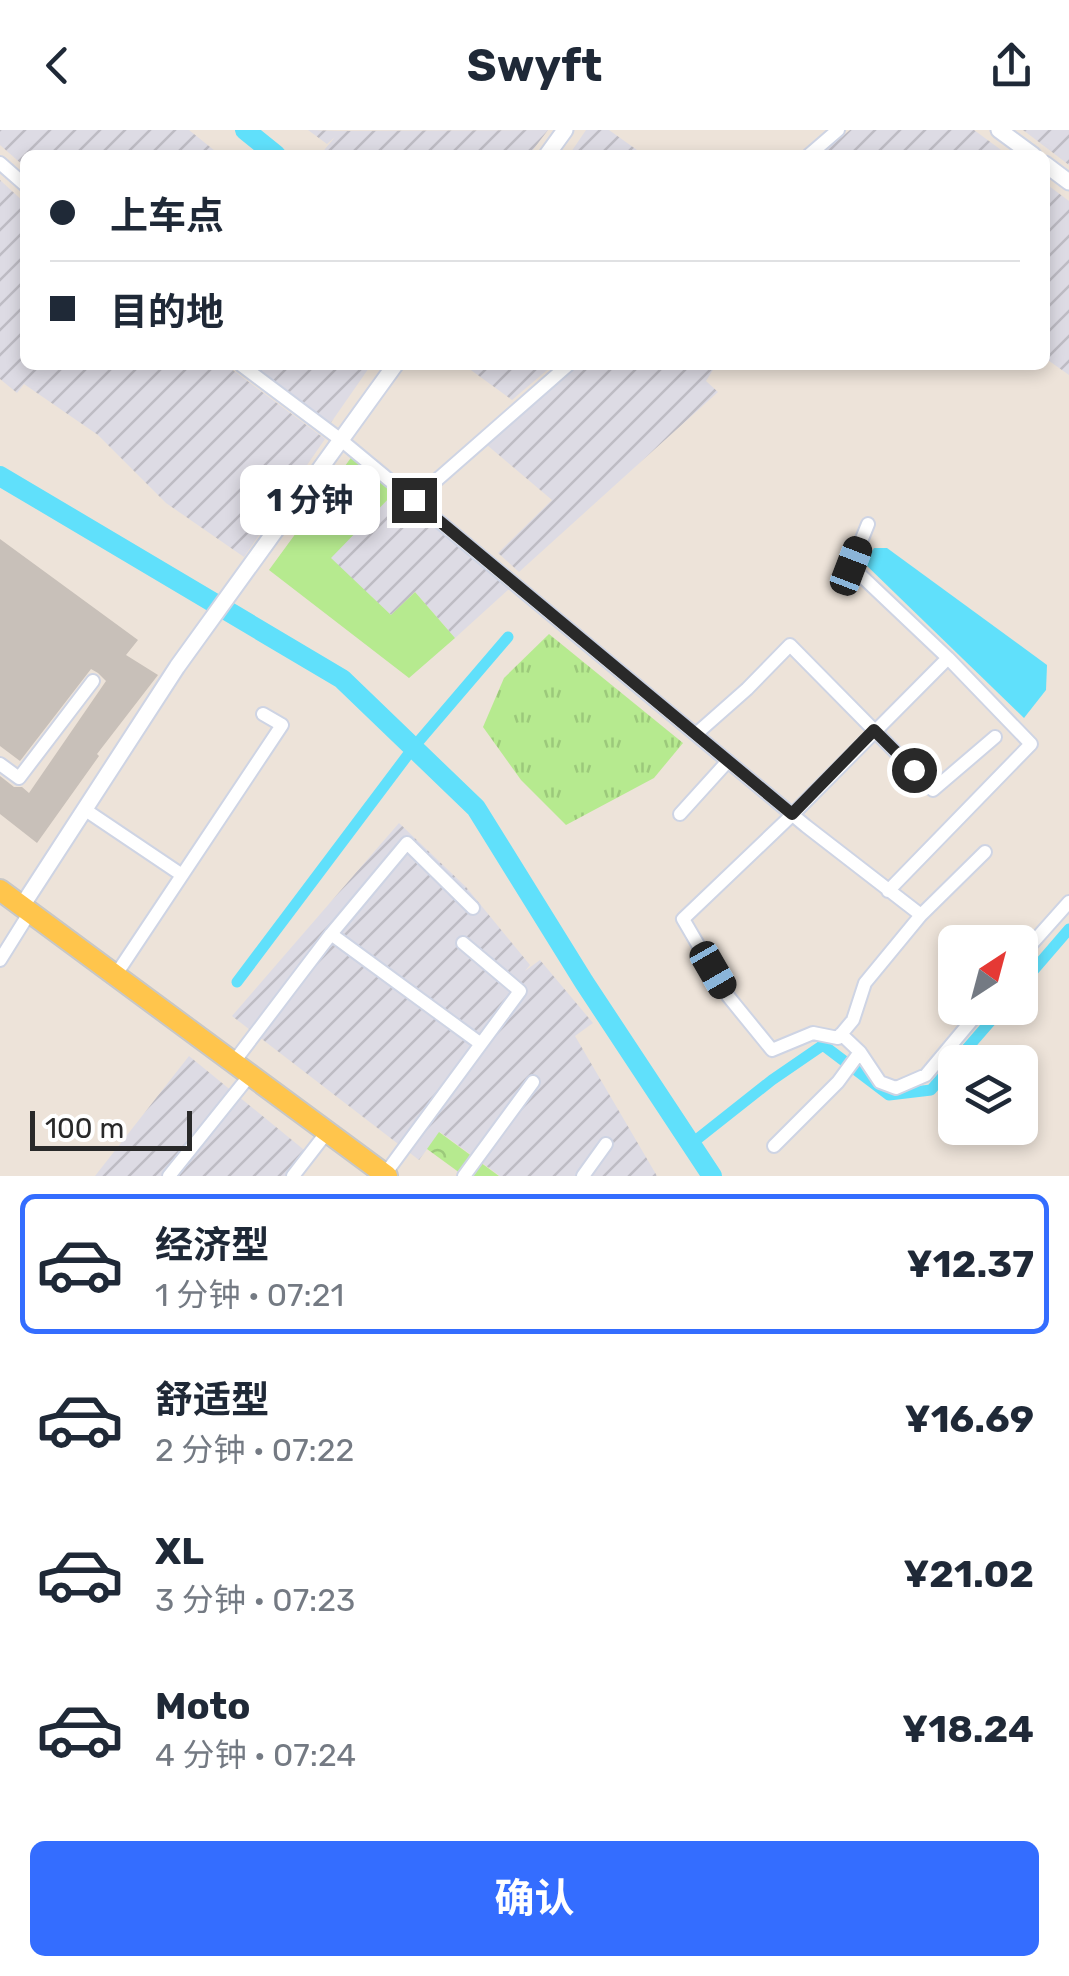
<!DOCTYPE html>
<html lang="zh">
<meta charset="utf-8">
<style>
body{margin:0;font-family:Rubik,"Noto Sans SC",sans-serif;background:#f2f2f3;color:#1f2937;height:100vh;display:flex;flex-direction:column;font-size:38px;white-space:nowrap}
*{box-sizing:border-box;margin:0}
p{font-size:32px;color:#747a83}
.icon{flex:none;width:55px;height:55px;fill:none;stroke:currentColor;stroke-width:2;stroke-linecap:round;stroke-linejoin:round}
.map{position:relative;height:1046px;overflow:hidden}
.drawer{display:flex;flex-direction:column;background:#fff;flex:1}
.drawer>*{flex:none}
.hud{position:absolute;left:20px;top:20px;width:1030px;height:220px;border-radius:15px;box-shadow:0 5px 15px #0003;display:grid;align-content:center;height:220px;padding:0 30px;background:#fff}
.needle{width:65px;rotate:36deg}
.controls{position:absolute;left:938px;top:795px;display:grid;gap:20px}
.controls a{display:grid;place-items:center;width:100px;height:100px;border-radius:15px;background:#fff;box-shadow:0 5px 15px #0003;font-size:50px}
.scale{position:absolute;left:30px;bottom:25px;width:162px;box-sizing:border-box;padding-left:10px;border:5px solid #292929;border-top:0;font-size:28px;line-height:35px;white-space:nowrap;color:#292929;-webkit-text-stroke:8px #fff;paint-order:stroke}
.end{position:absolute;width:45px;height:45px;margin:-22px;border:12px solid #292929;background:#fff;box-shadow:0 0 0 5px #fff}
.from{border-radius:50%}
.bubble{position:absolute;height:70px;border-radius:15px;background:#fff;box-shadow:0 5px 15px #0003;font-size:32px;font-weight:700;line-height:70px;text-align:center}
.car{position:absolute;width:30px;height:60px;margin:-30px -15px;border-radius:12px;box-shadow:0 0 8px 2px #0007;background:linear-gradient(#222 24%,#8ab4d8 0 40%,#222 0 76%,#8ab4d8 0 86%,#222 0)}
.hud b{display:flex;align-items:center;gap:35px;height:95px;font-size:38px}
.hud b+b{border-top:2px solid #e0e1e3}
.hud i{width:25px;height:25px;background:#1f2937}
ul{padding:18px 0 0;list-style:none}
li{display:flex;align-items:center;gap:30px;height:140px;margin:0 20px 15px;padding:0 10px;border:5px solid transparent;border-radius:15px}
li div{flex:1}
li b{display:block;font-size:38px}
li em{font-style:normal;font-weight:700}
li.on{border-color:#346dff}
li>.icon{width:90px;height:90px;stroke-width:1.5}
.primary-button{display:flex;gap:20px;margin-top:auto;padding:20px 30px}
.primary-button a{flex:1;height:115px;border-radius:15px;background:#346dff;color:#fff;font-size:40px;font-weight:700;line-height:115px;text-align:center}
header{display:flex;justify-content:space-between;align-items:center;height:130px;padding:0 30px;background:#fff;font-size:45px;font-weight:700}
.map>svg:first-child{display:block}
</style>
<header><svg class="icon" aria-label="back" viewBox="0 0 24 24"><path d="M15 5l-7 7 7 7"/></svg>Swyft<svg class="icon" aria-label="share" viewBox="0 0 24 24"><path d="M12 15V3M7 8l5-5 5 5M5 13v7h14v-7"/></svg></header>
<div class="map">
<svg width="1069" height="1046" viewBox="0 0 1069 1046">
<defs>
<pattern id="industrial-furrows" width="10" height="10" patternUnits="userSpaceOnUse" patternTransform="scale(2.5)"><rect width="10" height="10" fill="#dddbe4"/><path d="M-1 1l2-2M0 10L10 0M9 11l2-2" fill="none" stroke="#bebcc4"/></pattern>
<pattern id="forest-crowns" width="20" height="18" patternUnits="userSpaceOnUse" patternTransform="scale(2.5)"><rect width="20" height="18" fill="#b6ea8f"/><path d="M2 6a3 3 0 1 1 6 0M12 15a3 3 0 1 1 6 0" fill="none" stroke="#9cc97b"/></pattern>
<pattern id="park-tufts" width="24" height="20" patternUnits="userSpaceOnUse" patternTransform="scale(2.5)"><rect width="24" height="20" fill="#b6ea8f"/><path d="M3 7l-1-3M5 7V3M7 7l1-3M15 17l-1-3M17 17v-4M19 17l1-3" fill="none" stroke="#9cc97b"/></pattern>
</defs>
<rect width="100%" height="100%" fill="#ede3d9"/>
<!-- industrial -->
<path fill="url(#industrial-furrows)" d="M0 0H189L220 25H25V37L0 15Z
M308 0 339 1 548 0 529 25H320L335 7 327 14Z
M586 0H609L644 25H569Z
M850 0H974L1008 25H820Z
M1023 0H1069V35Z
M0 50 25 73V235H226L325 309 244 427 166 373 98 305 24 254 17 263 0 249Z
M1045 53 1069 71V245L1045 228Z
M252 235H371L330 294Z
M464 235H553L512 270Z
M571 235H716L706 251 718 262 519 442 498 423 552 370 487 315Z
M395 362 509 459 455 508 415 462 391 485 330 428Z
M399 693 466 757 530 835 525 841 540 830 593 893 575 906 657 1046H500L440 1002 419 1030 232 886Z
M189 926 314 1028 299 1046H95Z"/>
<!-- forest -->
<path fill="url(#forest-crowns)" d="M439 1002 499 1046H464L427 1019Z"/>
<!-- park -->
<path fill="url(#park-tufts)" d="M549 504 683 613 654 648 566 695 521 650 483 597 504 548Z"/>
<!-- garden -->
<path fill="#b6ea8f" d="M353 325 395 362 331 428 391 485 415 462 455 508 409 548 269 440Z"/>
<!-- water -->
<path fill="#60e0fb" d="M874 418H887L1047 535 1046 560 1024 588 864 433Z"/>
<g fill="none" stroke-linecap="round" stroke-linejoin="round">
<!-- canal -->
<path stroke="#60e0fb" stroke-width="11" d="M237 852 413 618 508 507
M1020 856 1069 799
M691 1014 772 950 823 915 889 965 931 960 1002 878"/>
<!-- river -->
<path stroke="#60e0fb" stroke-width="20" d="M245 0 276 25
M0 346 342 549 476 678 584 852 712 1046"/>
</g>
<!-- building -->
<path fill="#c8c0b9" d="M0 409 138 510 126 525 158 545 97 624 99 626 37 713 0 684V646L14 657H22L29 663 106 551 98 543 91 539 20 631 0 616Z"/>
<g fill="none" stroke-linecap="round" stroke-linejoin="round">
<!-- minor casing -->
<g stroke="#ced4e4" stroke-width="16">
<path id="minor" d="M809 25 838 0
M0 33 25 55
M241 235 341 310 806 696 921 785
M414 370 568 235
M868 394 851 436 948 528 792 685 683 789 728 866 772 920 813 903 838 908 853 890 865 853 921 785 985 722
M696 604 747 559 790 515 933 660 995 607
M0 634 19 648 93 551
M84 679 182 745
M680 684 728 631
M888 761 1031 614 948 528
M331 804 407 713 473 778
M1020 827 1069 772
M0 830 30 782
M115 846 282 595 263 584
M841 904 860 922 880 952 896 958 926 945 982 878
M233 933 331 804 481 914
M774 1016 838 952 860 922
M385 1044 520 861 463 813
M169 1046 250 945
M293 1046 327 1002
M464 1046 533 952
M583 1046 606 1014"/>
</g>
<!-- tertiary casing -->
<g stroke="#ced4e4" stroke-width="19">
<path id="tertiary" d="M999 0 1033 25
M547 25 565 0
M1045 34 1069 52
M22 776 177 537 395 235"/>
</g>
<!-- primary casing -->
<g stroke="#c7c7c7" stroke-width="24">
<path id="primary" d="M0 760 387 1046"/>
</g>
<!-- minor -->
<use href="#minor" stroke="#fff" stroke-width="12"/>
<!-- tertiary -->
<use href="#tertiary" stroke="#fff" stroke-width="15"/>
<!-- primary -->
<use href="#primary" stroke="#ffc54c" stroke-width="20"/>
</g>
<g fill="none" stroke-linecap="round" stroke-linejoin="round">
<!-- route -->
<path stroke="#292929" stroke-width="12" d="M414 370 792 684 874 600 914 640"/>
</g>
</svg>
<div class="controls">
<a><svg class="needle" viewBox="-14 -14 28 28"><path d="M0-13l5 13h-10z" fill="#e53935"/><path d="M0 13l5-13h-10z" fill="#747a83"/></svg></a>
<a><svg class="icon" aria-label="layers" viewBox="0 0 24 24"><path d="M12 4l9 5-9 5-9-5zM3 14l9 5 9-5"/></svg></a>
</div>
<div class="scale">100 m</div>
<i class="end from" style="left:914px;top:640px"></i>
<i class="end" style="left:414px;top:370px"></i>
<div class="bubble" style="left:240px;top:335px;width:140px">1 分钟</div>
<i class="car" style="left:851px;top:436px;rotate:21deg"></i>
<i class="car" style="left:713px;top:840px;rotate:150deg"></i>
<div class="hud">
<b><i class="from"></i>上车点</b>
<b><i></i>目的地</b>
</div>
</div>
<section class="drawer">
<ul>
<li class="on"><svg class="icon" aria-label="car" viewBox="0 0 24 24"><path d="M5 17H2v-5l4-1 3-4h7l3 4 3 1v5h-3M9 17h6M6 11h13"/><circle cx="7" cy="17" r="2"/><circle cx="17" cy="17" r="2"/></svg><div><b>经济型</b><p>1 分钟 · 07:21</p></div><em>¥12.37</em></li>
<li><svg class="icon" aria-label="car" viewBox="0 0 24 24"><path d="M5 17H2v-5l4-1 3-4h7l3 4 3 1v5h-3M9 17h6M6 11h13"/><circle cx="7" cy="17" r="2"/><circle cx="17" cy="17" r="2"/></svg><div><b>舒适型</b><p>2 分钟 · 07:22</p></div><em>¥16.69</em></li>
<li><svg class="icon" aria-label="car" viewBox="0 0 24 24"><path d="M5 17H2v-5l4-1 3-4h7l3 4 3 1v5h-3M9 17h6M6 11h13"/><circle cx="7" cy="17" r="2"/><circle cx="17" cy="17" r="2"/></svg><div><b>XL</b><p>3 分钟 · 07:23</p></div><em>¥21.02</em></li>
<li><svg class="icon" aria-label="car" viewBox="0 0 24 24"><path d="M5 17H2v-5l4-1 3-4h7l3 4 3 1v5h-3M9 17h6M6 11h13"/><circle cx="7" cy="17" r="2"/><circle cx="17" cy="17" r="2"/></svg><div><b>Moto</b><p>4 分钟 · 07:24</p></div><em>¥18.24</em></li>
</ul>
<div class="primary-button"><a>确认</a></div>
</section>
